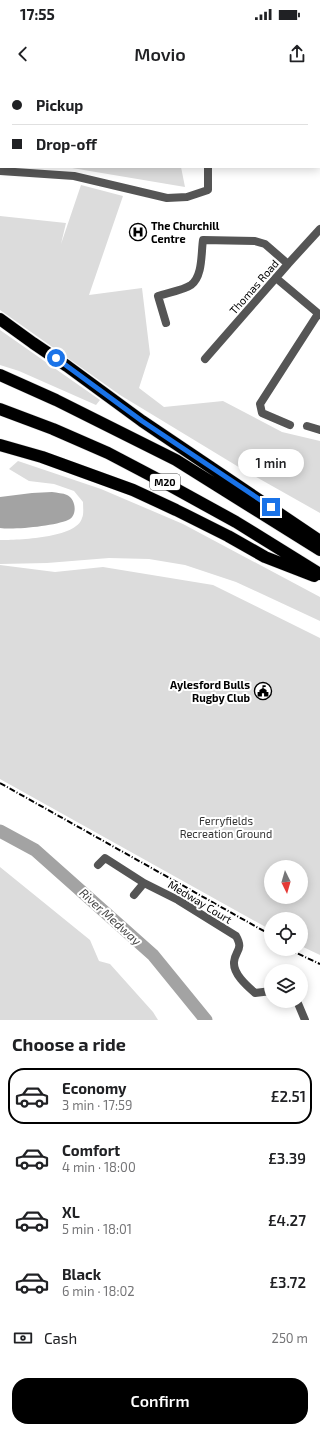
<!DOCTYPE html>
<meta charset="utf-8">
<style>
body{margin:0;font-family:"Exo 2",sans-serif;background:#f2f2f2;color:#202124;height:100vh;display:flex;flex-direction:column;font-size:15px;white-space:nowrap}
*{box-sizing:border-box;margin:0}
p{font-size:13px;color:#757577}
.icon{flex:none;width:22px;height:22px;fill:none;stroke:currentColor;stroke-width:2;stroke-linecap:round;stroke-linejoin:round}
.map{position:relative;height:940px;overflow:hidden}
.sheet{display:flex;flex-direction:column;background:#fff;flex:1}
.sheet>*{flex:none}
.top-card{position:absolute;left:0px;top:0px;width:320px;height:88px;box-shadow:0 2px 10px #0003;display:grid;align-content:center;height:88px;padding:0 12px;background:#fff}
.needle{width:26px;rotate:175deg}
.buttons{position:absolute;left:264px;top:780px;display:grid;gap:8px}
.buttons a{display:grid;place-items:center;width:44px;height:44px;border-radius:50%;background:#fff;box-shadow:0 2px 10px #0003;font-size:20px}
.end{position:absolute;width:18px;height:18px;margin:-9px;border:5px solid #1a73e8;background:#fff;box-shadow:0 0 0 2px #fff}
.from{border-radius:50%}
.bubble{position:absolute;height:28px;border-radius:14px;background:#fff;box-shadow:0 2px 10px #0003;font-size:13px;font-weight:600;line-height:28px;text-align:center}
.top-card b{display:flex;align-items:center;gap:14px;height:38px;font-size:15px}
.top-card b+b{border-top:1px solid #e0e0e0}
.top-card i{width:10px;height:10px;background:#202124}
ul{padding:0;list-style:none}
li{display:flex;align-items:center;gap:12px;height:56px;margin:0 8px 6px;padding:0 4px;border:2px solid transparent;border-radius:16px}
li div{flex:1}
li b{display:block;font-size:15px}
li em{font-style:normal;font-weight:600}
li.on{border-color:#000}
li>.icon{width:36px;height:36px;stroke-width:1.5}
h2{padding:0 12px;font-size:18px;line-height:48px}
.pay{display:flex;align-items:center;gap:10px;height:44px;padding:0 12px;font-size:15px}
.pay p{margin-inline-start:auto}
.button{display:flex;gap:8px;margin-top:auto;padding:8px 12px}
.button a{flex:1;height:46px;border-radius:16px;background:#000;color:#fff;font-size:16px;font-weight:600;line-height:46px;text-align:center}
.status{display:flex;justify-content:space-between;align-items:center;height:28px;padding:0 20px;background:#fff;direction:ltr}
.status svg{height:11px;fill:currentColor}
header{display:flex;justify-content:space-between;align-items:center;height:52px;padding:0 12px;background:#fff;font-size:18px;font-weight:600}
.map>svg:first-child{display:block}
</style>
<div class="status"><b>17:55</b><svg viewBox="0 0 49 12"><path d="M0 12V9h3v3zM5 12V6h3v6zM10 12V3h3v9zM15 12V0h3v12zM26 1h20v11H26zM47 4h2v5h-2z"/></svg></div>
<header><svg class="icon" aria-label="back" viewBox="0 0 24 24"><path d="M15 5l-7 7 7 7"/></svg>Movio<svg class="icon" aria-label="share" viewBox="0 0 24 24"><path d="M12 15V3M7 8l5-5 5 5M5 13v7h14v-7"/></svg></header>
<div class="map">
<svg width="320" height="940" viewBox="0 0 320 940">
<rect width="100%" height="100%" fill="#fff"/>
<!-- green -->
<path fill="#dcdcdc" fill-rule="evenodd" d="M0 0H177L1 1V79Z
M66 87H181L185 107 72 88Z
M81 105 123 116 89 215 142 208 150 274 139 308 164 327 223 321 282 352 320 361V433L237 386 120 315 0 230V136L66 143 61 164Z
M0 250 100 320 96 325 19 291 0 285Z
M18 381 101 409 183 444 320 517V541L236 502 185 485 149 479 109 478 47 483 0 484V460C18 460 77 458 82 438 84 434 83 427 83 422L74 411 54 404 29 401 9 389Z
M0 485 55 492 103 487 213 505 320 558V875L301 866V839H271V850L0 699ZM271 787H301V817H271Z
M0 787 90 860 99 881 110 884 153 932 158 940H0Z"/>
<!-- water -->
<path fill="#a3a3a3" d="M52 412C57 413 63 413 67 415 76 419 78 436 68 440 55 446 14 450 0 448V417L32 413Z"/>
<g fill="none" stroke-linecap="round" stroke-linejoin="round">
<!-- river -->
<path stroke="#a3a3a3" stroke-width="13" d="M0 751 35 770 153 875 206 940"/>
<!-- highway casing -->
<g stroke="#dbdbdb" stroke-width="13">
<path id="highway" d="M0 239 33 263 67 286 142 341 320 461
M0 295 56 320 176 380 320 470
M0 329 53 349 108 373 167 404 236 442 320 494
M0 365 42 377 133 410 176 430 228 456 265 477 314 496"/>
</g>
<!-- minor -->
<path stroke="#555" stroke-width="8" d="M319 38 320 37
M0 91 74 96 167 118 187 117 208 110V87
M276 198 320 235
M166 243 158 216C167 213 184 210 191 205 203 196 201 173 203 160L255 161 265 164 288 184
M205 279 288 184 320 149
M290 345 262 333 260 324 318 234
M307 346 320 350
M98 785 105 778 144 803
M134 815 144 803 178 820 236 856C244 870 235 870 234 882 233 894 247 906 255 913L271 911
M297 921 305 940"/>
<!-- highway -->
<use href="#highway" stroke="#000" stroke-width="12"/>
<!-- rail -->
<path stroke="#000" stroke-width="2" stroke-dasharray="6 2 1 2" stroke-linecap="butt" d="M0 703 271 855
M288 869 320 884"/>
</g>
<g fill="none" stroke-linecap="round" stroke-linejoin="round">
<!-- route -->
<path stroke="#1a73e8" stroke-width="5" d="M56 278 142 341 271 427"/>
</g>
<!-- icons -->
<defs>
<g id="hospital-ring" transform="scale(0.9)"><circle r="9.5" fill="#fff" stroke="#000" stroke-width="1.5"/><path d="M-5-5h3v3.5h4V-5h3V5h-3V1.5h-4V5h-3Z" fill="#000"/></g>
<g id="civic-ring" transform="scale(0.9)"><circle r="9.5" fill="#fff" stroke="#000" stroke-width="1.5"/><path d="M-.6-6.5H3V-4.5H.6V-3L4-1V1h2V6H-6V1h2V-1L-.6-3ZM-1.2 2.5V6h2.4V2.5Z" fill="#000"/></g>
</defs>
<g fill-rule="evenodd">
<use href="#hospital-ring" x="138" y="152"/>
<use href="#civic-ring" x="263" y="611"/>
</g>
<g text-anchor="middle" stroke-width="4" stroke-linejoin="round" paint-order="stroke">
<!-- shield labels -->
<rect fill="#fff" stroke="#4c4c4c" stroke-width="1" x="150" y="394" width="30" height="16" rx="3"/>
<g font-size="10" font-weight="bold" fill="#000">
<text x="165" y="406">M20</text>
</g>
<!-- poi labels -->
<g font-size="11" font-weight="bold" fill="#000" stroke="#fff" text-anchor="start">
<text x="151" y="150">The Churchill<tspan x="151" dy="13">Centre</tspan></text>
<text x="250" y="609" text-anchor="end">Aylesford Bulls<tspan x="250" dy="13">Rugby Club</tspan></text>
</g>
<!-- street labels -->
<g font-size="11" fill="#000" stroke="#fff">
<text transform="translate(254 207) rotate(-49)" y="4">Thomas Road</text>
<text transform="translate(200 822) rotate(31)" y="4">Medway Court</text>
</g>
<!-- park labels -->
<g font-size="11" fill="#333" stroke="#fff">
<text x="226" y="745">Ferryfields<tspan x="226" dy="13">Recreation Ground</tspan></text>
</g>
<!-- water labels -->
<g font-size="12" font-style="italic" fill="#444" stroke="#fff">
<text transform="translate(110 837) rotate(42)" y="4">River Medway</text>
</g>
</g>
</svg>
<div class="buttons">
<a><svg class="needle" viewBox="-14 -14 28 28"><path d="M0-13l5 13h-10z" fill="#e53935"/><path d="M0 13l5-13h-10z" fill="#757577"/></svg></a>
<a><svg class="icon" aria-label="locate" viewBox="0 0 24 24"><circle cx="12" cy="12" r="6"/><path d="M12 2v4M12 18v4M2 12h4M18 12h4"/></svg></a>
<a><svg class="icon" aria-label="layers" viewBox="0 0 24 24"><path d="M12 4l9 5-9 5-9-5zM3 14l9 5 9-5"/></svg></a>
</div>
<i class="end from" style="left:56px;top:278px"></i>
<i class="end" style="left:271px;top:427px"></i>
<div class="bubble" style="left:238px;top:369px;width:66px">1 min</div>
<div class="top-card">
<b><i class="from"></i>Pickup</b>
<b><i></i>Drop-off</b>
</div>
</div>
<section class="sheet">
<h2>Choose a ride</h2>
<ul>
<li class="on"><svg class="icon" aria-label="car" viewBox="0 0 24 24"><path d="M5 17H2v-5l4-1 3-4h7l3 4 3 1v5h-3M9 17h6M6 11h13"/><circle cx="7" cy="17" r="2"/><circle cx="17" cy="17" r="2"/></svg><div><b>Economy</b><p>3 min · 17:59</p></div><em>£2.51</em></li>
<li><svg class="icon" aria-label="car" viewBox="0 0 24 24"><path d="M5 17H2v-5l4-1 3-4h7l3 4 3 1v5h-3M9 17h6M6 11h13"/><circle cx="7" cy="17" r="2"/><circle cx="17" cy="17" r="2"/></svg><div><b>Comfort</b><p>4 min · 18:00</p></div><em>£3.39</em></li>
<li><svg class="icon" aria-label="car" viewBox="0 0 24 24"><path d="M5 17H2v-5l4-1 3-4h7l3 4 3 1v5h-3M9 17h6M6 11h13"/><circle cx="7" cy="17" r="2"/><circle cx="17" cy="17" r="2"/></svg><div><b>XL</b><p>5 min · 18:01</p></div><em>£4.27</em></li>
<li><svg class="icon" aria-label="car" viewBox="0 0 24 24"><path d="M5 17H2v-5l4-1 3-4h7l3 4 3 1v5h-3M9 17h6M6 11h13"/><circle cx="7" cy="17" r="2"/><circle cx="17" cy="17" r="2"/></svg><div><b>Black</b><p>6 min · 18:02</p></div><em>£3.72</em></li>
</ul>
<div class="pay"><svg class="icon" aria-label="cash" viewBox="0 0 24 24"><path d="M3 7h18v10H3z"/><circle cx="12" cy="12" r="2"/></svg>Cash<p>250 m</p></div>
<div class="button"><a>Confirm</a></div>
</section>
